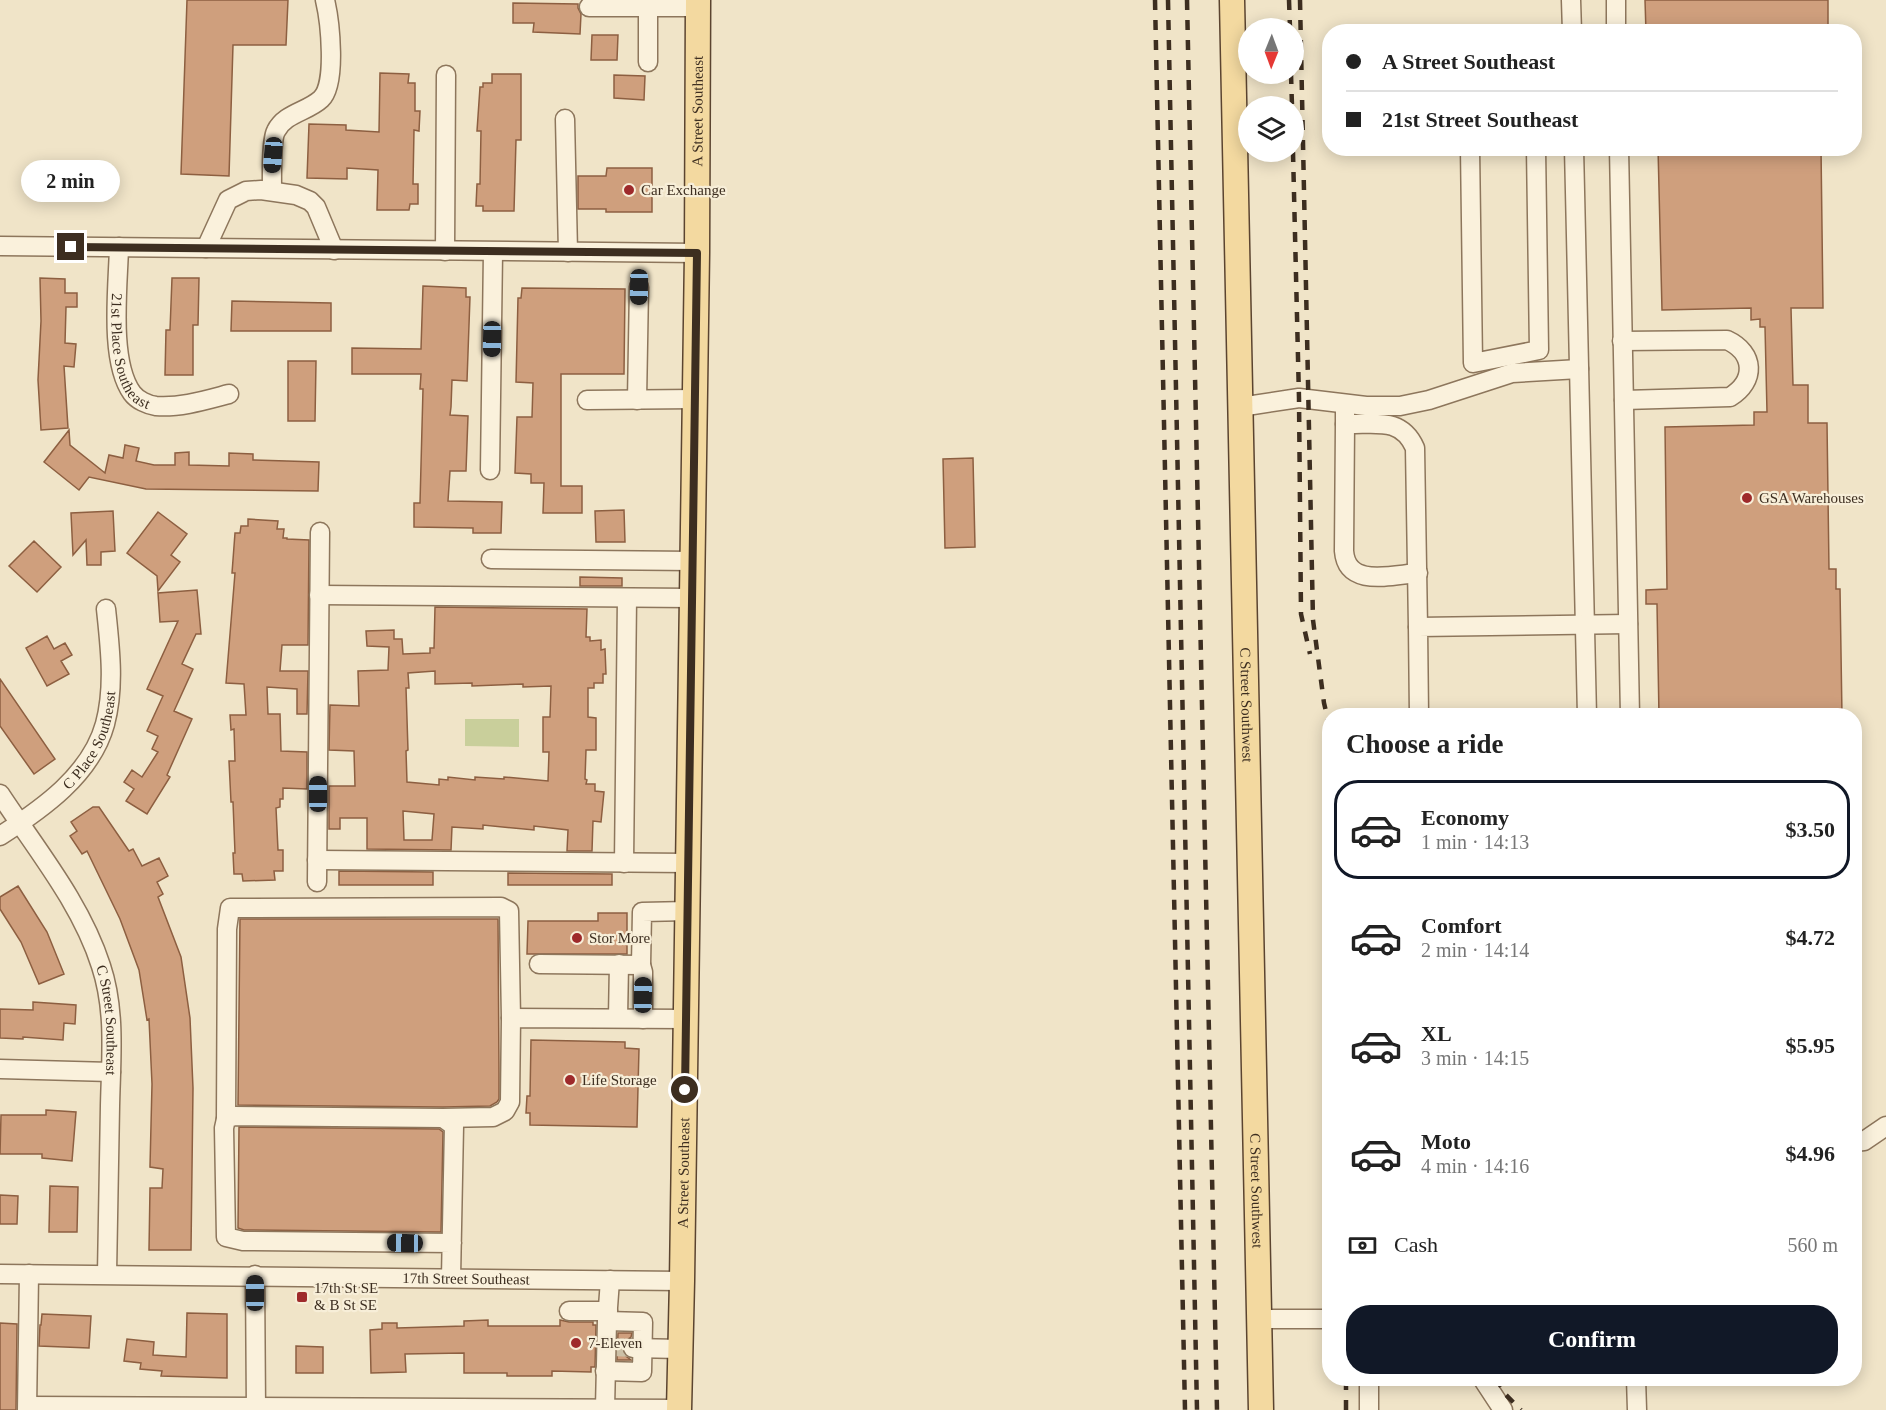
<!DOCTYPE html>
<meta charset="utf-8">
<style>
body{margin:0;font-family:Georgia,serif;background:#f6f6f6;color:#222;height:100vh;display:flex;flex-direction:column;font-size:22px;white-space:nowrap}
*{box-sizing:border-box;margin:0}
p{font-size:20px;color:#767676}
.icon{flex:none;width:33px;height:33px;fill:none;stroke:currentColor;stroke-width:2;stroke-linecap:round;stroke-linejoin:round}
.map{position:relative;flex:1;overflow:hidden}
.side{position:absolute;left:1322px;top:708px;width:540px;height:678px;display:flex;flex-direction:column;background:#fff;border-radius:24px;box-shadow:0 3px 15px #0003}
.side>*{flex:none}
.banner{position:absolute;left:1322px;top:24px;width:540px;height:132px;border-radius:24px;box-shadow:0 3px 15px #0003;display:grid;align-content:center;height:132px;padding:0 24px;background:#fff}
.needle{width:39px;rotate:181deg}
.tools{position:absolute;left:1238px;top:18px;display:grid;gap:12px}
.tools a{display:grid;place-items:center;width:66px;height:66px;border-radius:50%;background:#fff;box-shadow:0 3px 15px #0003;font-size:30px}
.end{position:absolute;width:27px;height:27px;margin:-14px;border:8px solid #3d2e20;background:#fff;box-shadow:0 0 0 3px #fff}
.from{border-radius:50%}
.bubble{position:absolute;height:42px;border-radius:21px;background:#fff;box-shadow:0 3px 15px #0003;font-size:20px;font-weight:600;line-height:42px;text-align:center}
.car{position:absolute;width:18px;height:36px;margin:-18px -9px;border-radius:8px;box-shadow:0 0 4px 2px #0007;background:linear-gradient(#222 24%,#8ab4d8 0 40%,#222 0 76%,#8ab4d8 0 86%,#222 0)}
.banner b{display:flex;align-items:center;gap:21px;height:57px;font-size:22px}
.banner b+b{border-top:2px solid #e0e0e0}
.banner i{width:15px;height:15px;background:#222}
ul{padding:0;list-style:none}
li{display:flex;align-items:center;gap:18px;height:99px;margin:0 12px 9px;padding:0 12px;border:3px solid transparent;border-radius:24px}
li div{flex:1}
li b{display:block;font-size:22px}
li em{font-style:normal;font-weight:600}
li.active{border-color:#111827}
li>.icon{width:54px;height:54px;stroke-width:1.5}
h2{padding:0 24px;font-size:27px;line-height:72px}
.pay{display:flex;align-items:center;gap:15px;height:66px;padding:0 24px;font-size:22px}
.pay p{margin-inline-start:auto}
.primary-button{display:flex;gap:12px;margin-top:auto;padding:12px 24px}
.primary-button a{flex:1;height:69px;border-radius:24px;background:#111827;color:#fff;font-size:24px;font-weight:600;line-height:69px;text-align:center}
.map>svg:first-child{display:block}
</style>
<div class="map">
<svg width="1886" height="1410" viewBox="0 0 1886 1410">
<rect width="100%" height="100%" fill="#f0e4c8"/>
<!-- green -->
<path fill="#c9cf9b" d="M465 719H519V747L465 746Z"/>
<!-- building -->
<path fill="#cf9f7d" stroke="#8d5f41" stroke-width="1.5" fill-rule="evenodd" d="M187 0H288L286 45H233L229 176 181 174Z
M1645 0H1828V32H1646Z
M513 3 578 4V8L581 14 580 34 533 32 534 23H513Z
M592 35H618L617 60H591Z
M380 73 409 74 408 83H415V111H420L419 131 414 130 413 184H418V204H410L409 210H377L378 170 347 168V179L307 178 309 124 346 125V130L379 132Z
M492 74H521V140H516L514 211H483V206H476L477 184H480L481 131H477L480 87H483V83H492Z
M614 75 645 76 644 100 614 98Z
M1658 148H1821L1823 308H1791L1793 385H1808V423H1827L1829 569H1836V589H1840L1842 716H1659L1657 604H1646V590L1667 589 1665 427 1754 425V412H1767L1765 327H1760V319L1751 320V308L1662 310Z
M607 168H652V212H606V209H578V176H606Z
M40 278 65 279V293H77V307H66L65 343 76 344 74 367 64 366 68 428 41 430 38 380 41 321Z
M172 278H199L198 325H193V375H165L166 330H170Z
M423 286 466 288V297H470L467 381 452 380 451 407 450 415 468 416 466 471H450L448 501 502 502 501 533H473V528L414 527V503H420L423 389H420L421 374H352V348L421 349Z
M522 288 625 289 624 374H561V486H582V513H543L544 483H531V474L515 473 517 417H532L533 383 516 382 518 298H521Z
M232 301 331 303V331H231Z
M288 361H316L315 421H288Z
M69 430 70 445 105 473 109 455 123 458 125 445 139 448 136 461 154 465H175V453L189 452V465L229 466V453L253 454V460L319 462 318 491 146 489 89 477 79 490 44 462Z
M973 458 975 547 945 548 943 459Z
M624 510 625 542H596L595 511Z
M113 511 115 551 101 552V565H87L86 540 73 555 71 513Z
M158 512 187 534 171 555 180 562 158 591 157 576 127 553Z
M248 519 278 521 277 529H284L283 538H287V539L309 540 308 645H282L280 671H308L307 714H297V689L267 687 268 714H280L281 751 307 752V789L283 788V799H280V807L276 808 278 850H283V871H274L275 880 243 881 242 874H234L233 853H235L233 802H231L229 761H235L234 729 231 730 230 715H246L244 684 226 683 235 573H232L235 533H240L241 526H248Z
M34 541 61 567 37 592 9 566Z
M580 577 622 578V586H580Z
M197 590 201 634H196L182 664 193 669 174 711 192 719 167 775 170 777 147 814 126 801 134 789 124 782 132 770 142 777 158 752 152 749 158 736 147 731 163 696 147 689 178 621 160 622 158 593Z
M435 607 587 609 586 637H590V641L601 640V650L605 649 606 674H603V683H594V688H588V717L596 718V750H586L585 779 587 780 586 784H595V791L604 792 601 822 593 821 592 851H567L568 830 534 826V830L483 825V829L452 827 451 850 367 849V818H340V829H329V786H355L354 751 329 750 330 705 359 706 358 671 388 670 389 647 367 646 366 631 394 630V639H402L403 654 430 653V648H434ZM435 671V684L472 683V686L523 684V687L551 686 550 717H543V752H549L548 781 504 777V779L475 777V780L448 777V780L439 779V785L407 782 406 751 408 750 406 688H409L408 673ZM403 811 434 814 432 840H404Z
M47 636 54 649 65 643 72 655 61 661 69 674 47 686 26 648Z
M0 679 55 759 34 774 0 726Z
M93 807H99L129 851 133 849 142 866 159 858 168 876 157 882 163 894 158 897 181 957 190 1018 193 1088 191 1250H149L150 1188H162L163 1169 150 1167 152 1084 149 1019 147 1020 139 970 120 919 87 851 82 854 70 836 77 831 71 822Z
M339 871 433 872V885H339Z
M508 873 612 874V885H508Z
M18 886 47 932 64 974 39 984 21 942 0 909V897Z
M598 913H627V954H527L528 921H598Z
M240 919H498L499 1073V1099L497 1102 490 1106 443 1107 238 1105Z
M33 1002 76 1005 75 1024 64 1023 63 1040 23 1037V1039L0 1038V1009L33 1010Z
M531 1040 625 1042V1048L639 1049 637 1127 530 1125V1113H526L527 1096H530Z
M46 1110 76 1112 72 1161 42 1158V1154H0L1 1115H46Z
M239 1127 439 1129 443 1132 441 1232 244 1230 238 1228Z
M50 1186 78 1187 77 1232H49Z
M0 1195 18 1196 17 1224H0Z
M187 1313 227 1314V1378L161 1376 162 1371 140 1369 141 1363 124 1361 127 1339 154 1342 153 1355 186 1357Z
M42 1314 91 1316 89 1348 39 1346 40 1325H41Z
M488 1320V1326H560V1320L569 1322H593V1325H596L595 1367H591V1372L552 1371V1376H507V1373H464V1353L405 1354 406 1372 371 1373 370 1330 382 1329V1323H397V1328L464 1326V1321Z
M0 1323 17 1324 16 1410H0Z
M618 1333H632L631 1337 624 1342 622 1348 623 1354 631 1360H617Z
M296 1346 323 1347V1373H296Z"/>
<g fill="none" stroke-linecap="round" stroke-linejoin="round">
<!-- minor-tunnel -->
<path stroke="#ccc0a6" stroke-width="18" stroke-dasharray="18 9" stroke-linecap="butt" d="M611 1347 633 1348"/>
<!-- minor casing -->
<g stroke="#8d765c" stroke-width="21">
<g id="minor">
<path d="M1571 0 1572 32"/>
<path d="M1616 0V32"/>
<path d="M589 7H698"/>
<path d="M648 62V7"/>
<path d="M565 119 568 252"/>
<path d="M1470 148 1473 363 1539 350 1536 148"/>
<path d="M1574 148 1587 716"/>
<path d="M1619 148 1630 716"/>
<path d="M272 191C272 179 271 140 276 131 285 113 307 112 321 99 337 84 330 21 325 0"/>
<path d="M0 246 697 253"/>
<path id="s1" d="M119 247C118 287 109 361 132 393 137 400 148 405 156 406 180 408 206 400 229 394"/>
<path d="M206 248 228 200 246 191 261 190 296 195 310 201 316 207 334 250"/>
<path d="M445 251 446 75"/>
<path d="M1622 341 1727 340C1755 353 1756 381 1730 397L1624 400"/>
<path d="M587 400 695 399"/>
<path d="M637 400 639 287"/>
<path d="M1345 404V424C1374 425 1401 416 1415 448L1418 627"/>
<path d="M1240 407 1299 398 1366 406H1400L1429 400 1512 373 1579 369"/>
<path d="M1345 424 1344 551C1347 588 1391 575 1418 573"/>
<path d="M490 470 493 252"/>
<path d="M491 559 693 561"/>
<path d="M319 595 692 598"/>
<path d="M1419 716 1418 627 1628 624"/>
<path id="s2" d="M0 794C36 849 81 903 101 966 116 1011 111 1059 110 1106 109 1162 108 1218 107 1274"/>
<path id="s3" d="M0 836C42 809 91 775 105 724 115 687 110 647 106 609"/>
<path d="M317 860 689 863"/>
<path d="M624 863 627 598"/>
<path d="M317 882 320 532"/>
<path d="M539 964 641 965 642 912 688 911"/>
<path d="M641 965 643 972V1019"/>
<path d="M618 1018 619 964"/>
<path d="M0 1069 111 1072"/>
<path d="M443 1118 493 1117 505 1111 510 1102 511 1018 686 1019"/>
<path d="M226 1119 227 929 230 908 501 907 509 911 511 1018"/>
<path d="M1854 1142 1864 1141 1886 1126"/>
<path id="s4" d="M0 1274 682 1281"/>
<path d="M255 1275 256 1410"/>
<path d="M451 1278 454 1126 443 1118 234 1116 226 1119 224 1128 226 1237 243 1241 452 1243"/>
<path d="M569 1311H608"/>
<path d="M1259 1319H1329"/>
<path d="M633 1348 680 1349"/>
<path d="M605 1371 642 1372 643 1322 607 1321"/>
<path d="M1369 1378V1410"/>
<path d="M1482 1378 1503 1410"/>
<path d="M1636 1378 1637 1410"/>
<path d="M28 1406 679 1409"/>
<path d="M605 1408 607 1321 610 1280"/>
<path d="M27 1410 29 1274"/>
</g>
</g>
<!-- major casing -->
<g stroke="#5b4430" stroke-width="27">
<g id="major">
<path id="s5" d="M1232 0 1261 1410"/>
<path id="s6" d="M679 1410 682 1281 697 253 698 0"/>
</g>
</g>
<!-- minor -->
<use href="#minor" stroke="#faf1dc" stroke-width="18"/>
<!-- major -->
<use href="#major" stroke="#f3d9a0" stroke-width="24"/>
<!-- rail -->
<path stroke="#3d2e20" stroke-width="4.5" stroke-dasharray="10 10" stroke-linecap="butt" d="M1155 0 1185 1410
M1168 0 1197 1410
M1187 0 1217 1410
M1289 0 1290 28
M1300 0 1313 620 1324 703 1329 724
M1291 74 1292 106
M1293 152 1299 398 1301 614 1310 654
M1496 1378 1506 1395 1521 1410
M1346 1410V1378"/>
</g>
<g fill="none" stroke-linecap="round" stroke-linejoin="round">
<!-- route -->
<path stroke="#3d2e20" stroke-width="8" d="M71 247 697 253 685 1090"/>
</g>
<!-- markers -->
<g fill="#9e2a2b" stroke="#f7eed8" stroke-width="2">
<circle cx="629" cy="190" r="6"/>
<circle cx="1747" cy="498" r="6"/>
<circle cx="577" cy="938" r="6"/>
<circle cx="570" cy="1080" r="6"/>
<rect x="296" y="1291" width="12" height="12" rx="3"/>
<circle cx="576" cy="1343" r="6"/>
</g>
<g text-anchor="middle" stroke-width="4.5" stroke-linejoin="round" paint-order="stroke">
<!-- street labels -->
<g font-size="15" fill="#3d2e20" stroke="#f7eed8">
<text dy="5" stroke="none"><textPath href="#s6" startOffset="1299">A Street Southeast</textPath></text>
<text dy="5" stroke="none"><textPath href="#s1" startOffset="108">21st Place Southeast</textPath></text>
<text dy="5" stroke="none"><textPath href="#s5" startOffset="705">C Street Southwest</textPath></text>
<text dy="5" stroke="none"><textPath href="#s3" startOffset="136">C Place Southeast</textPath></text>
<text dy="5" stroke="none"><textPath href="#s2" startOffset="255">C Street Southeast</textPath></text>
<text dy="5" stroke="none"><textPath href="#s6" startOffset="237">A Street Southeast</textPath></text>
<text dy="5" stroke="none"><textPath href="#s5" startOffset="1191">C Street Southwest</textPath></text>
<text dy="5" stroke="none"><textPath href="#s4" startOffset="466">17th Street Southeast</textPath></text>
</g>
<!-- poi labels -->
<g font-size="15" fill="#3d2e20" stroke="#f7eed8" text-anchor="start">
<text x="641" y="195">Car Exchange</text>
<text x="1759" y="503">GSA Warehouses</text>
<text x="589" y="943">Stor More</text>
<text x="582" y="1085">Life Storage</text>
<text x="314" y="1293">17th St SE<tspan x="314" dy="17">&amp; B St SE</tspan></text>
<text x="588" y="1348">7-Eleven</text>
</g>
</g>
</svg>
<div class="tools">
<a><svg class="needle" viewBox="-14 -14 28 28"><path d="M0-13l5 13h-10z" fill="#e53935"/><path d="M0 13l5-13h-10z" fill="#767676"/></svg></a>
<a><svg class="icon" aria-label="layers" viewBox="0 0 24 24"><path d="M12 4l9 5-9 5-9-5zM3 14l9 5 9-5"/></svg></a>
</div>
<i class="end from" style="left:685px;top:1090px"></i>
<i class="end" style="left:71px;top:247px"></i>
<div class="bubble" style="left:21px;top:160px;width:99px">2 min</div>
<i class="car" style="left:273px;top:155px;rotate:184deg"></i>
<i class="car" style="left:639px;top:287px;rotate:181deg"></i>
<i class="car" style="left:492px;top:339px;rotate:181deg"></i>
<i class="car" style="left:318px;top:794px;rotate:0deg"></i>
<i class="car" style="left:643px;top:995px;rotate:1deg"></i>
<i class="car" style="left:405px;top:1243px;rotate:271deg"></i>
<i class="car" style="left:255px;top:1293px;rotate:0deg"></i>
<div class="banner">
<b><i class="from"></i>A Street Southeast</b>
<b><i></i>21st Street Southeast</b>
</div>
<section class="side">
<h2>Choose a ride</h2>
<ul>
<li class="active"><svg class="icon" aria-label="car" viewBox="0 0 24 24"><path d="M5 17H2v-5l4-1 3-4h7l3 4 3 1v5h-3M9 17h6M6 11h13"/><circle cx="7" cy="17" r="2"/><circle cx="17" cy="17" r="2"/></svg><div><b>Economy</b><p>1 min · 14:13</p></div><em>$3.50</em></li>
<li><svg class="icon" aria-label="car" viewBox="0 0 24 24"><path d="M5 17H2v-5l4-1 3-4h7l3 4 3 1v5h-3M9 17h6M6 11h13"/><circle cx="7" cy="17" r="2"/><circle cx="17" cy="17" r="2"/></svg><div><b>Comfort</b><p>2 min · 14:14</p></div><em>$4.72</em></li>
<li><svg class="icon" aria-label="car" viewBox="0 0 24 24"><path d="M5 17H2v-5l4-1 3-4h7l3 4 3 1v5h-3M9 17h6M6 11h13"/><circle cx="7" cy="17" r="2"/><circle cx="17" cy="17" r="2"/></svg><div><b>XL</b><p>3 min · 14:15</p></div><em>$5.95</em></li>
<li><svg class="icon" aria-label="car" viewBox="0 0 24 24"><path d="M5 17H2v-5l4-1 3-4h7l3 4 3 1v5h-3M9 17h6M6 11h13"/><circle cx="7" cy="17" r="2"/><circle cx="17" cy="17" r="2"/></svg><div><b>Moto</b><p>4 min · 14:16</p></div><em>$4.96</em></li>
</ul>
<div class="pay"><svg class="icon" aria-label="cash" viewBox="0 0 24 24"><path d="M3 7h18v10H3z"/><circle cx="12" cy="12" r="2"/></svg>Cash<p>560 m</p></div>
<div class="primary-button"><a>Confirm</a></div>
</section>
</div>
